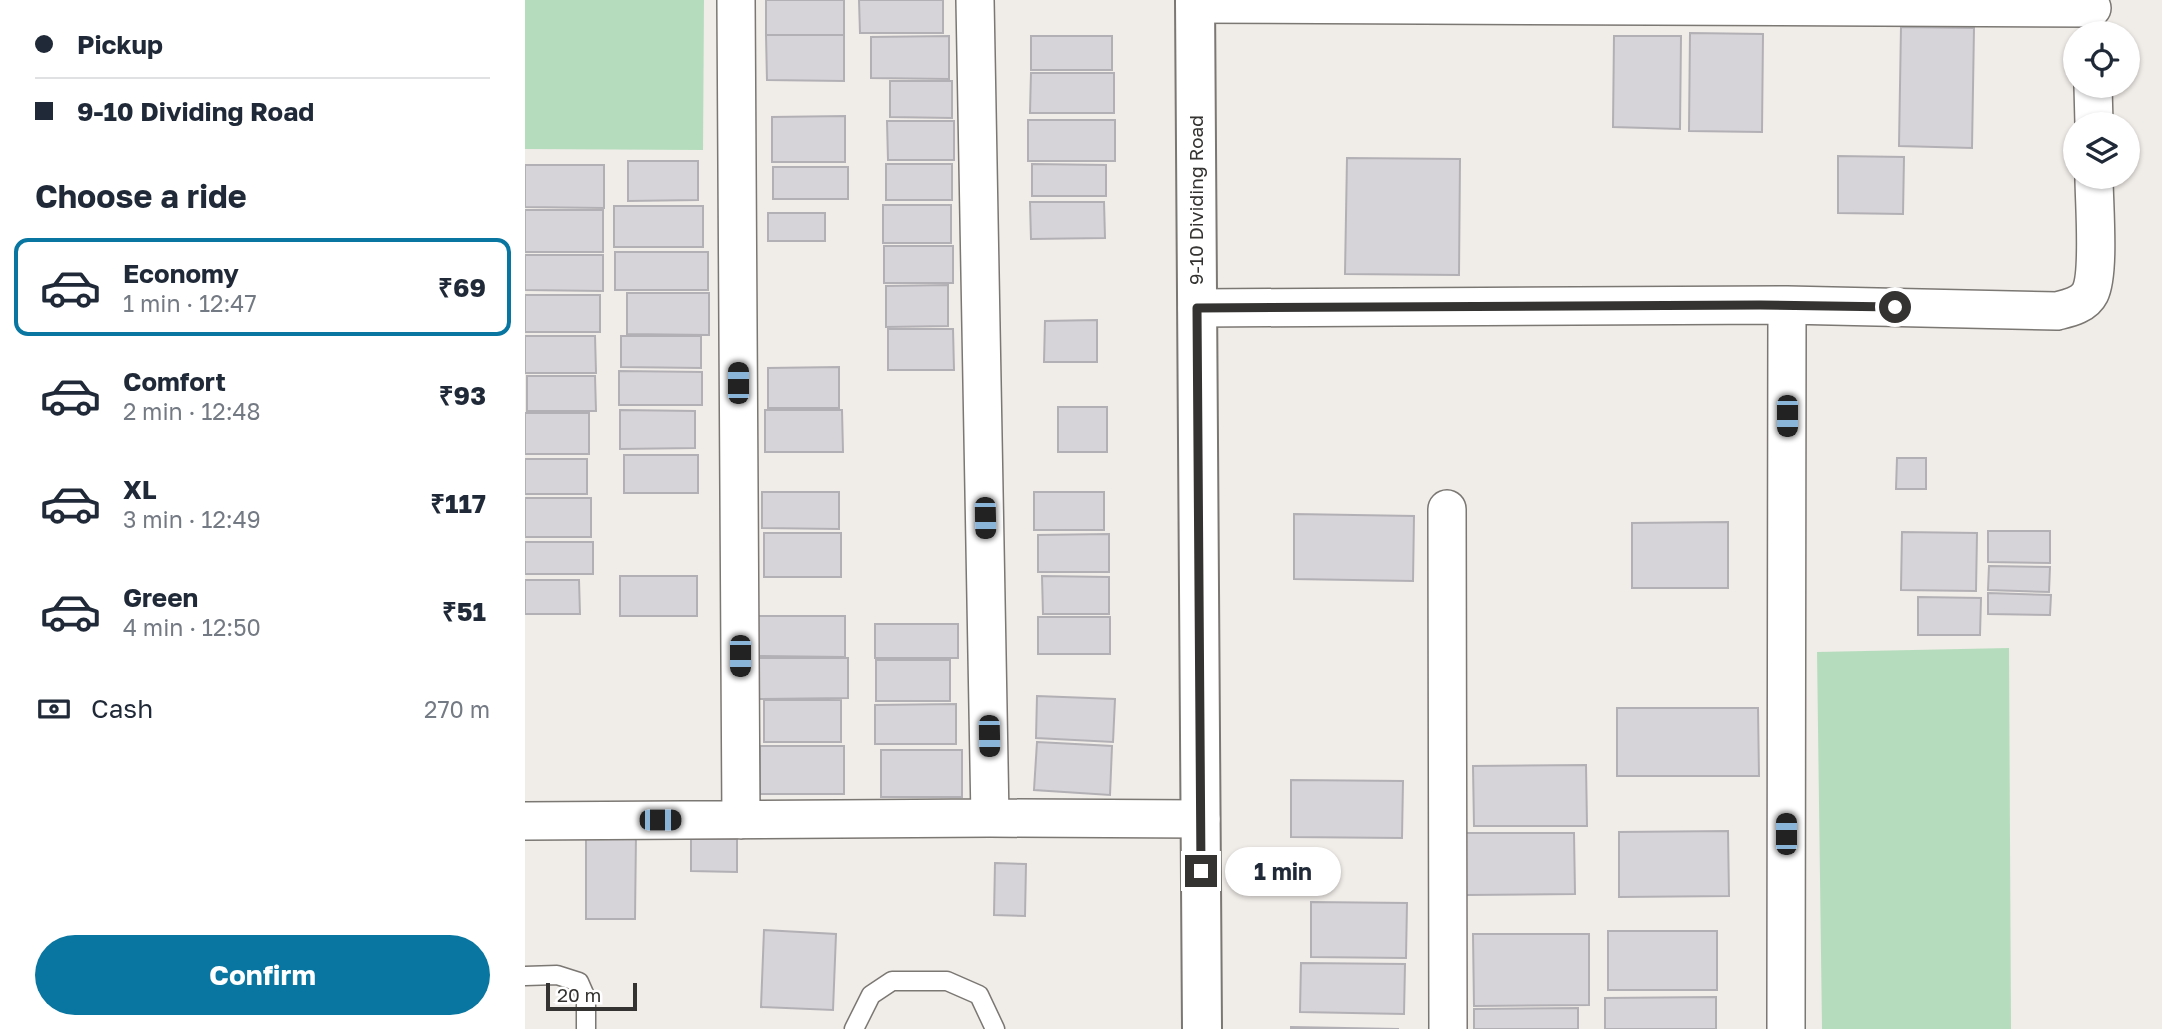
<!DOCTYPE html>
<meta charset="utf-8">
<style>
body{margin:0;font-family:"Golos Text",sans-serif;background:#f6f6f7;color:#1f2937;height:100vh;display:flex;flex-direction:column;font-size:26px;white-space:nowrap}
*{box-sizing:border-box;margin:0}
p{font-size:23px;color:#747a83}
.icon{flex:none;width:38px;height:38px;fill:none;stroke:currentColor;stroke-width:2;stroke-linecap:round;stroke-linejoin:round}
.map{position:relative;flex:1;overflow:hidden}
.sheet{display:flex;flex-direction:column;background:#fff;width:525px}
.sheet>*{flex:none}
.top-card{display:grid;align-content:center;height:154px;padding:0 35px;background:#fff}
.controls{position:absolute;left:1538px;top:21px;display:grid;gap:14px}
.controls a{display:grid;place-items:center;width:77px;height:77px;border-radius:50%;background:#fff;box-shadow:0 2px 5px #0004;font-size:35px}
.scale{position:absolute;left:21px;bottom:18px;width:91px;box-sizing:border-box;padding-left:7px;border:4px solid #343331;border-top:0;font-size:19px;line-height:24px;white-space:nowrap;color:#343331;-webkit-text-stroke:5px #fff;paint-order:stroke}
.end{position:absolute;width:32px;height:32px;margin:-16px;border:9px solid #343331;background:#fff;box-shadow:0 0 0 4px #fff}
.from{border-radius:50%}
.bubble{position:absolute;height:49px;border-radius:24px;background:#fff;box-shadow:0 2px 5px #0004;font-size:23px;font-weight:700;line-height:49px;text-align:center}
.car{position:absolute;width:21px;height:42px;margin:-21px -10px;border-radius:9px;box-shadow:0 0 5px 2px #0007;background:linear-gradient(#222 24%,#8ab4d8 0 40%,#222 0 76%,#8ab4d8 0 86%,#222 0)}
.top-card b{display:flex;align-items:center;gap:24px;height:66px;font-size:26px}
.top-card b+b{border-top:2px solid #e0e1e3}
.top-card i{width:18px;height:18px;background:#1f2937}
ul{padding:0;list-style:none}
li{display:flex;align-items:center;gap:21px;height:98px;margin:0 14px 10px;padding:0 21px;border:4px solid transparent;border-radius:14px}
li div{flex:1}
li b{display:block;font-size:26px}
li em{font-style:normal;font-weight:700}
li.selected{border-color:#0876a0}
li>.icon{width:63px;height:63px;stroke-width:1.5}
h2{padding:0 35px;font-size:32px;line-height:84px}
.pay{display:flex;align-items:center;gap:18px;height:77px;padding:0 35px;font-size:26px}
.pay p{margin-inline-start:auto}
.action{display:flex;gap:14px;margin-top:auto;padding:14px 35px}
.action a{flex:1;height:80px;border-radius:42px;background:#0876a0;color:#fff;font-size:28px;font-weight:700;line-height:80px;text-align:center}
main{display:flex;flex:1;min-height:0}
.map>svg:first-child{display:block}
</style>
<main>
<section class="sheet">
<div class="top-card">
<b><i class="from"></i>Pickup</b>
<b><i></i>9-10 Dividing Road</b>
</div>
<h2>Choose a ride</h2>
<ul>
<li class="selected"><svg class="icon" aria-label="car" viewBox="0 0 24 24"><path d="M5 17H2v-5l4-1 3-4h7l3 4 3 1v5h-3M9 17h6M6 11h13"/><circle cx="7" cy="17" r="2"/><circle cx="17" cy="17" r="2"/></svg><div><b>Economy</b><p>1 min · 12:47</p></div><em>₹69</em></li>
<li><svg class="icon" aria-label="car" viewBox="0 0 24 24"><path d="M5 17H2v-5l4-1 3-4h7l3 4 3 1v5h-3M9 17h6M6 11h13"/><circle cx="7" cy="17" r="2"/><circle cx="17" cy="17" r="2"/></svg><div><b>Comfort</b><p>2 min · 12:48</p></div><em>₹93</em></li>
<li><svg class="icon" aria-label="car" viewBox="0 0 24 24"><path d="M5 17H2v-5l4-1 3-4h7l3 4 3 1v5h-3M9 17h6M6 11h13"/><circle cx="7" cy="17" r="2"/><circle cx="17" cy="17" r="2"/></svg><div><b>XL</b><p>3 min · 12:49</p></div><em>₹117</em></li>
<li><svg class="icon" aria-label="car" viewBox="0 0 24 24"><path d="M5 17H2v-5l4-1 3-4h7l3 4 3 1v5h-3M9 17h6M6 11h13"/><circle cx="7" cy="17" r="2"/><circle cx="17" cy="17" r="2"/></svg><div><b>Green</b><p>4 min · 12:50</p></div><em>₹51</em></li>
</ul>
<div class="pay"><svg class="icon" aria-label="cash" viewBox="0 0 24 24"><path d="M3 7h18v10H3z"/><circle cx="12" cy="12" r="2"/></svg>Cash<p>270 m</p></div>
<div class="action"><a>Confirm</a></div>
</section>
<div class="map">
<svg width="1637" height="1029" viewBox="0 0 1637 1029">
<rect width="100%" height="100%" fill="#f0ece8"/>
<!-- green -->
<path fill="#b5ddbd" d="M0 0H179L178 150 0 149Z
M1484 648 1486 1029H1297L1292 652Z"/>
<!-- building -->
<path fill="#d7d4d9" stroke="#b3b0b5" stroke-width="2" d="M241 0H319V35H241Z
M334 0H418V33H335Z
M1376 27 1449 28 1447 148 1374 146Z
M1165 33 1238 34 1237 132 1164 131Z
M241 35H319V81L242 80Z
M424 36V79L346 78V37Z
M506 36H587V70H506Z
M1089 36H1156L1155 129 1088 127Z
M506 73H589V113H505Z
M365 81H427V118L365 117Z
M320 116V162H247V117Z
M503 120H590V161H503Z
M362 121H429V160H363Z
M1313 156 1379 157 1378 214 1313 213Z
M822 158 935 159 934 275 820 274Z
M103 161H173V200L103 201Z
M361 164H427V200H361Z
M507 164 581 165V196H507Z
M0 165H79V208L0 207Z
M248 167H323V199H248Z
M505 202H579L580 238 506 239Z
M358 205H426V243H358Z
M89 206H178V247H89Z
M0 210H78V252H0Z
M243 213H300V241H243Z
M359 246H428V283H359Z
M90 252H183V290H90Z
M0 255H78V291L0 290Z
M423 285V326L361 327V286Z
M102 293H184V335L102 334Z
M0 295H75V332H0Z
M572 320V362H519L520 321Z
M363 329H428L429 370H363Z
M0 336H70L71 373H0Z
M96 336H176V368L96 367Z
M314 367V408H243V368Z
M94 371 177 372V405H94Z
M2 376H70L71 411H2Z
M533 407H582V452H533Z
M95 410 170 411V448L95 449Z
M240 410H317L318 452H240Z
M0 413H64V454H0Z
M99 455H173V493H99Z
M1372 458H1401V489H1371Z
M0 459H62V494H0Z
M237 492H314V529L237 528Z
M509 492H579V530H509Z
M0 498H66V537H0Z
M769 514 889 516 888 581 769 579Z
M1203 522V588H1107V523Z
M1463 531H1525V563L1463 562Z
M1377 532 1452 533 1451 591 1376 590Z
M239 533H316V577H239Z
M584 534V572H513V535Z
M0 542H68V574H0Z
M1464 566 1525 567 1524 592 1463 590Z
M95 576H172V616H95Z
M517 576 584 577V614H518Z
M0 580H54L55 614H0Z
M1463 593 1526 595 1525 615 1463 614Z
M1393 597 1456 598 1455 635H1393Z
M233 616H320V657L232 656Z
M513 617H585V654H513Z
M350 624H433V658H350Z
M232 658H323V698L233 699Z
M351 660H425V701H351Z
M512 696 590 699 588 742 511 738Z
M239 700H316V742H239Z
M431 704V744H350V705Z
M1092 708H1233L1234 776H1092Z
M512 742 587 746 585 795 509 790Z
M235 746H319V794H235Z
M356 750H437V797H356Z
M1061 765 1062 826H949L948 766Z
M766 780 878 781 877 838 766 837Z
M1203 831 1204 896 1094 897V832Z
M61 833H111L110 919H61Z
M941 833H1049L1050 894 941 895Z
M166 839H212V872L166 871Z
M470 863 501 864 500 916 469 915Z
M786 902 882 903 881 958 786 957Z
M239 930 311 934 308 1010 236 1007Z
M1083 931H1192V990H1083Z
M948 934H1064V1005L949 1006Z
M776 963 880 964 879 1014 775 1012Z
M1191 997V1029H1080V998Z
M1053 1008V1029H949V1009Z
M766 1027 874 1029H766Z"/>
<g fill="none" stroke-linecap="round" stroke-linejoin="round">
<!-- lane casing -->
<g stroke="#7b7773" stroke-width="21">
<path id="lane" d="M0 976 32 975 54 982 61 998V1029
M329 1029 346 995 367 981H422L454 995 470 1029"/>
</g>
<!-- street casing -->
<g stroke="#7b7773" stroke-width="40">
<path id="street" d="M211 0 216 820
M450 0 465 818
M670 4 1567 8
M1568 86 1569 124
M672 308 1262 305 1532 311C1544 308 1559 305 1565 293 1575 273 1569 203 1569 177
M922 509 923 1029
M0 821 465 818 676 819
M1261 1029 1262 305"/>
</g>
<!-- secondary casing -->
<g stroke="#7b7773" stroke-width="42">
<path id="secondary" d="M670 0 677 1029"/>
</g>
<!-- lane -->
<use href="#lane" stroke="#fff" stroke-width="18"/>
<!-- street -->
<use href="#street" stroke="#fff" stroke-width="37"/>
<!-- secondary -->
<use href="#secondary" stroke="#fff" stroke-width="38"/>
</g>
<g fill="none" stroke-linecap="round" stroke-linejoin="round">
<!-- route -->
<path stroke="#343331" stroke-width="9" d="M676 871 672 308 1235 305 1370 307"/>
</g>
<g text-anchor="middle" stroke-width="5" stroke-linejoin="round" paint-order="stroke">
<!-- street labels -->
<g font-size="19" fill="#343331" stroke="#fff">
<text transform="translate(671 200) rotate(-90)" y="7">9-10 Dividing Road</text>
</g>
</g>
</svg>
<div class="controls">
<a><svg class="icon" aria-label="locate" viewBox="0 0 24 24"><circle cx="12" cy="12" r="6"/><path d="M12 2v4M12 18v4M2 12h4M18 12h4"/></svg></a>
<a><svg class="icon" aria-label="layers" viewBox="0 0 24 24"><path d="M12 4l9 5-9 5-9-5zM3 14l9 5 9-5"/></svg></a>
</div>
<div class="scale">20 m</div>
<i class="end from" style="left:1370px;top:307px"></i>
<i class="end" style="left:676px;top:871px"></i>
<div class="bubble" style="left:700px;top:847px;width:116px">1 min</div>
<i class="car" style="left:213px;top:383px;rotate:0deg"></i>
<i class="car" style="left:1262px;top:416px;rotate:180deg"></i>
<i class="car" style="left:460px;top:518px;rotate:179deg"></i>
<i class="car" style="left:215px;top:656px;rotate:180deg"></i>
<i class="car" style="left:464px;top:736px;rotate:179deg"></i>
<i class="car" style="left:135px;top:820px;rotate:90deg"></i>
<i class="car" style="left:1261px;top:834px;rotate:0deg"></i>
</div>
</main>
